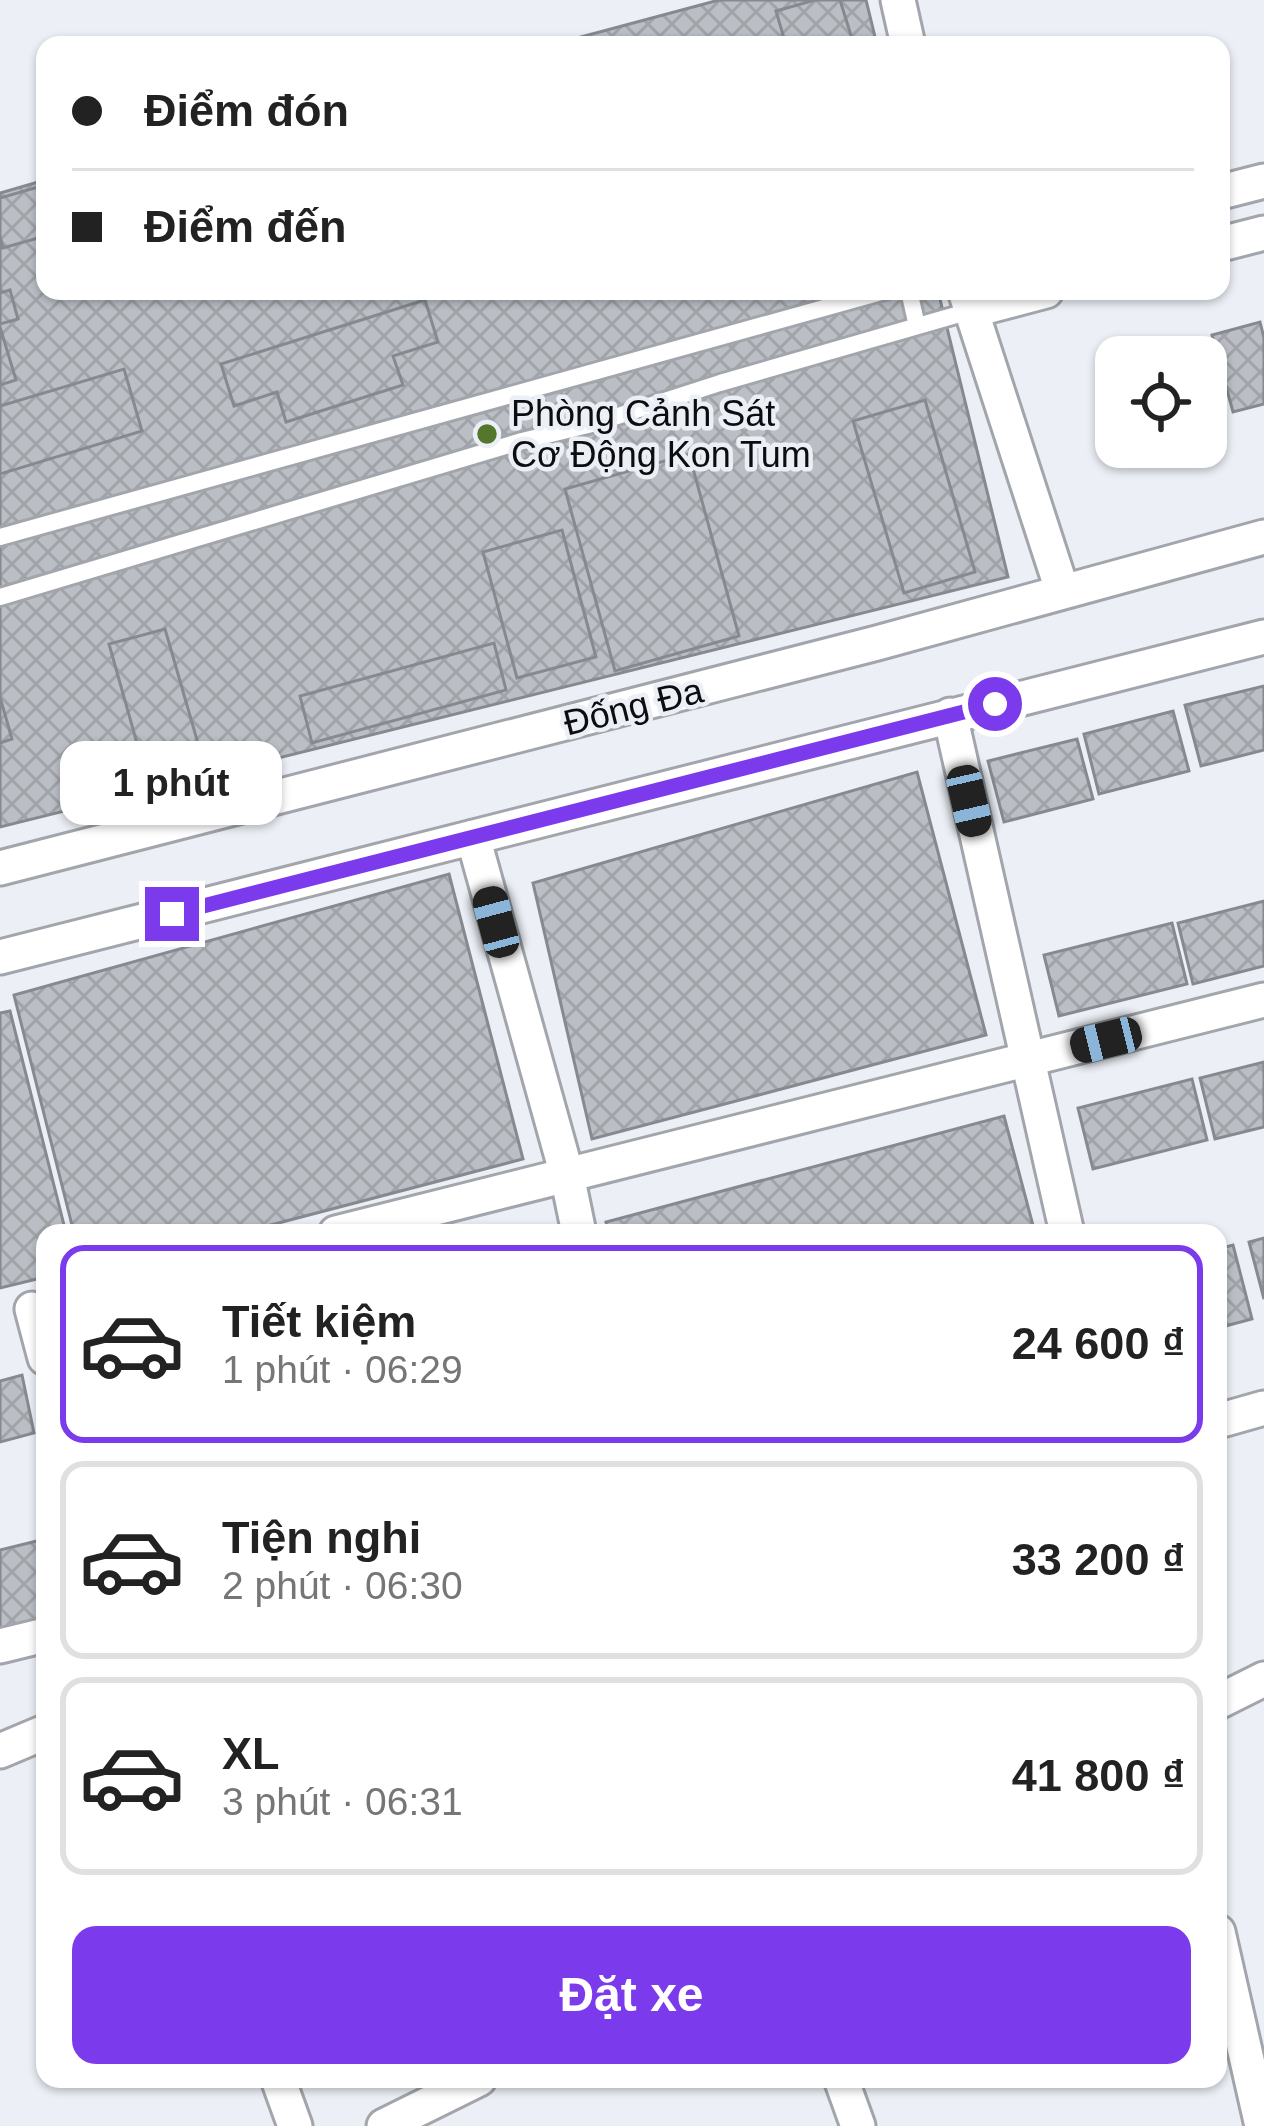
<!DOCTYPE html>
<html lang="vi">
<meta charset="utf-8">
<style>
body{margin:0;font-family:Arial,sans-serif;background:#f6f6f6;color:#222;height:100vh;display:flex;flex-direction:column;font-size:45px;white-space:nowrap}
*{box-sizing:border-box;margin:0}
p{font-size:39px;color:#767676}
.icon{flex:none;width:66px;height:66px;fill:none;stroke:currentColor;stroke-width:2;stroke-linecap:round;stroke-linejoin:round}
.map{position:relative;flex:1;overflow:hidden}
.drawer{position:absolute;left:36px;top:1224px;width:1191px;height:864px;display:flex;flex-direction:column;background:#fff;border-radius:24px;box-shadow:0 3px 9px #0004}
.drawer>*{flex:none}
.guide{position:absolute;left:36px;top:36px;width:1194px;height:264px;border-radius:24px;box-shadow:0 3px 9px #0004;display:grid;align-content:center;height:264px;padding:0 36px;background:#fff}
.tools{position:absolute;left:1095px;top:336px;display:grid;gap:24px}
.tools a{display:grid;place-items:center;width:132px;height:132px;border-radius:24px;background:#fff;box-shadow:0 3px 9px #0004;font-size:60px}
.end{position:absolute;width:54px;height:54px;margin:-27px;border:15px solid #7c3aed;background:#fff;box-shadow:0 0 0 6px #fff}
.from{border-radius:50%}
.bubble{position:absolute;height:84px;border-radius:24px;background:#fff;box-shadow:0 3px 9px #0004;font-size:39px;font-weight:700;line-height:84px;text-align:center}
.car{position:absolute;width:36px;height:72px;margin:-36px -18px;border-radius:15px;box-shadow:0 0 9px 3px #0007;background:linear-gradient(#222 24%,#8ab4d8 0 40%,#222 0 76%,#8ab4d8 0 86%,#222 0)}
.guide b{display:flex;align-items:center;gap:42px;height:114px;font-size:45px}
.guide b+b{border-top:3px solid #e0e0e0}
.guide i{width:30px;height:30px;background:#222}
ul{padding:21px 0 0;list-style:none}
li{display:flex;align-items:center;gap:36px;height:198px;margin:0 24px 18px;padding:0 12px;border:6px solid #e0e0e0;border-radius:24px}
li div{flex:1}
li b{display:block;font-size:45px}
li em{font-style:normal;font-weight:700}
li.selected{border-color:#7c3aed}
li>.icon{width:108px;height:108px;stroke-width:1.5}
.cta{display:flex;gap:24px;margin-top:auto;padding:24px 36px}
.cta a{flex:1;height:138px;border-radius:24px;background:#7c3aed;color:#fff;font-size:48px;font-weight:700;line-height:138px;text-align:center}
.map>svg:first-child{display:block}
</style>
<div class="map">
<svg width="1264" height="2126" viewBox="0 0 1264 2126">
<defs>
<pattern id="building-cross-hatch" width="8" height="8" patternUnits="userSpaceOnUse" patternTransform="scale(3)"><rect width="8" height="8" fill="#bbbfc5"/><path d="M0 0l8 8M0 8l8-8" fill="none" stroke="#a0a3a8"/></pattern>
</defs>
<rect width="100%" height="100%" fill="#ecf0f6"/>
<!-- building -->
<path fill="url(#building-cross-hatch)" stroke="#868a90" stroke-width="3" d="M719 0H866L877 45H551Z
M815 0H840L854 45H786L776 11Z
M45 180V291H938L1008 577 0 827V193Z
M45 185V236L3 248 0 237V198Z
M10 290 18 319 0 324V293Z
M425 300 438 342 393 356 403 385 286 422 277 392 234 406 221 364Z
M1260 322 1264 338V404L1233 412 1212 335Z
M0 327 16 380 0 385Z
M124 369 142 431 0 474V406Z
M925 400 975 572 904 593 853 421Z
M689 454 739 636 615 671 565 489Z
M562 530 596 657 517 678 483 552Z
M165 629 208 778 151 793 109 644Z
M494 643 506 690 312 743 300 696Z
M1264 686V750L1201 766 1185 705Z
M0 697 12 739 0 743Z
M1173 711 1189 771 1099 794 1084 734Z
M1077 739 1093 799 1004 822 988 761Z
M917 772 986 1035 592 1139 533 883Z
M449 874 523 1159 240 1233H74L14 995Z
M1264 901V966L1193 984 1178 923Z
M1172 923 1187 984 1059 1016 1044 955Z
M10 1011 66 1233H45V1277L0 1288V1013Z
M1264 1062V1127L1215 1139 1200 1078Z
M1192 1079 1207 1140 1093 1169 1078 1108Z
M1004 1116 1035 1233H609L606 1222Z
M1264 1238V1299L1249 1242Z
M1233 1245 1252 1319 1218 1328V1249Z
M22 1375 34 1433 0 1442V1381Z
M45 1539V1625L0 1636V1550Z"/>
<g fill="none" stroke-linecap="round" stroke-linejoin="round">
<!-- lane casing -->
<g stroke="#a2a6ac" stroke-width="22">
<path id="lane" d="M909 291 917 326
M0 537 885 291
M0 597 522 441 596 423 720 383 970 311"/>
</g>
<!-- street casing -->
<g stroke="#a2a6ac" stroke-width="39">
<path id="street" d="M898 0 908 45
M1221 192 1264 181
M1221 244 1264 233
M965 291 1062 590
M970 311 1046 291
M950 715 1067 1233
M473 837 567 1175 579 1233
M0 868 877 643 1264 537
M0 957 1264 637
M336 1233 1264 1000
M32 1309 45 1358
M1218 1421 1264 1408
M0 1646 45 1635
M1218 1702 1264 1679
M0 1751 45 1732
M1218 1932 1262 2126
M278 2079 295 2126
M841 2079 858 2126
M384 2126 479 2079"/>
</g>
<!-- lane -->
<use href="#lane" stroke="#fff" stroke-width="16"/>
<!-- street -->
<use href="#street" stroke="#fff" stroke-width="33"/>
</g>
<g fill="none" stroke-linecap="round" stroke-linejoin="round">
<!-- route -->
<path stroke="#7c3aed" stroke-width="15" d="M172 914 995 704"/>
</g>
<!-- markers -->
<circle fill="#55762d" stroke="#ecf0f6" stroke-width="4.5" cx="487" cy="434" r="12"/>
<g text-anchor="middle" stroke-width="9" stroke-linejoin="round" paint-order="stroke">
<!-- poi labels -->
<g font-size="36" fill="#0c0d10" stroke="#ecf0f6" text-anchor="start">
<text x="511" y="426">Phòng Cảnh Sát<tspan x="511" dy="41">Cơ Động Kon Tum</tspan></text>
</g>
<!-- street labels -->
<g font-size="36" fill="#0c0d10" stroke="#ecf0f6">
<text transform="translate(633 706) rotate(-14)" y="13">Đống Đa</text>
</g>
</g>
</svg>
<div class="tools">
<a><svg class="icon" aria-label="locate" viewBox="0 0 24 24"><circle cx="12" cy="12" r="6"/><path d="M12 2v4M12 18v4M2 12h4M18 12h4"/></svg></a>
</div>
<i class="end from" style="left:995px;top:704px"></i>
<i class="end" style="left:172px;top:914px"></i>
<div class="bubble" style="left:60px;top:741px;width:222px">1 phút</div>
<i class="car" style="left:969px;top:801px;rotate:167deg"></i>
<i class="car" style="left:496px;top:922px;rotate:345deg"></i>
<i class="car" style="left:1106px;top:1040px;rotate:256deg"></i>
<div class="guide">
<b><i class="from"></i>Điểm đón</b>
<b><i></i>Điểm đến</b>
</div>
<section class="drawer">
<ul>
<li class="selected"><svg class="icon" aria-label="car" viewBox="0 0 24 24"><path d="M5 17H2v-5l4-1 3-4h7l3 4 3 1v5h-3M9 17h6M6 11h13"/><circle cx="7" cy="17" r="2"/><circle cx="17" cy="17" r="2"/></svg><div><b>Tiết kiệm</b><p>1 phút · 06:29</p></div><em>24 600 ₫</em></li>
<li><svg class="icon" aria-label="car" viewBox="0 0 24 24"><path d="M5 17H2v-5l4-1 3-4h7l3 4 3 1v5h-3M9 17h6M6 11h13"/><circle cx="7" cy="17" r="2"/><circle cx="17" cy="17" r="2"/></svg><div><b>Tiện nghi</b><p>2 phút · 06:30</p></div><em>33 200 ₫</em></li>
<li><svg class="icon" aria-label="car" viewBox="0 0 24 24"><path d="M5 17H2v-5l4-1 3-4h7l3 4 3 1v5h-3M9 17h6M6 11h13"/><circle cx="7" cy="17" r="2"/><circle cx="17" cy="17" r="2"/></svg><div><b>XL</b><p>3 phút · 06:31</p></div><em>41 800 ₫</em></li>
</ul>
<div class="cta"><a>Đặt xe</a></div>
</section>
</div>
